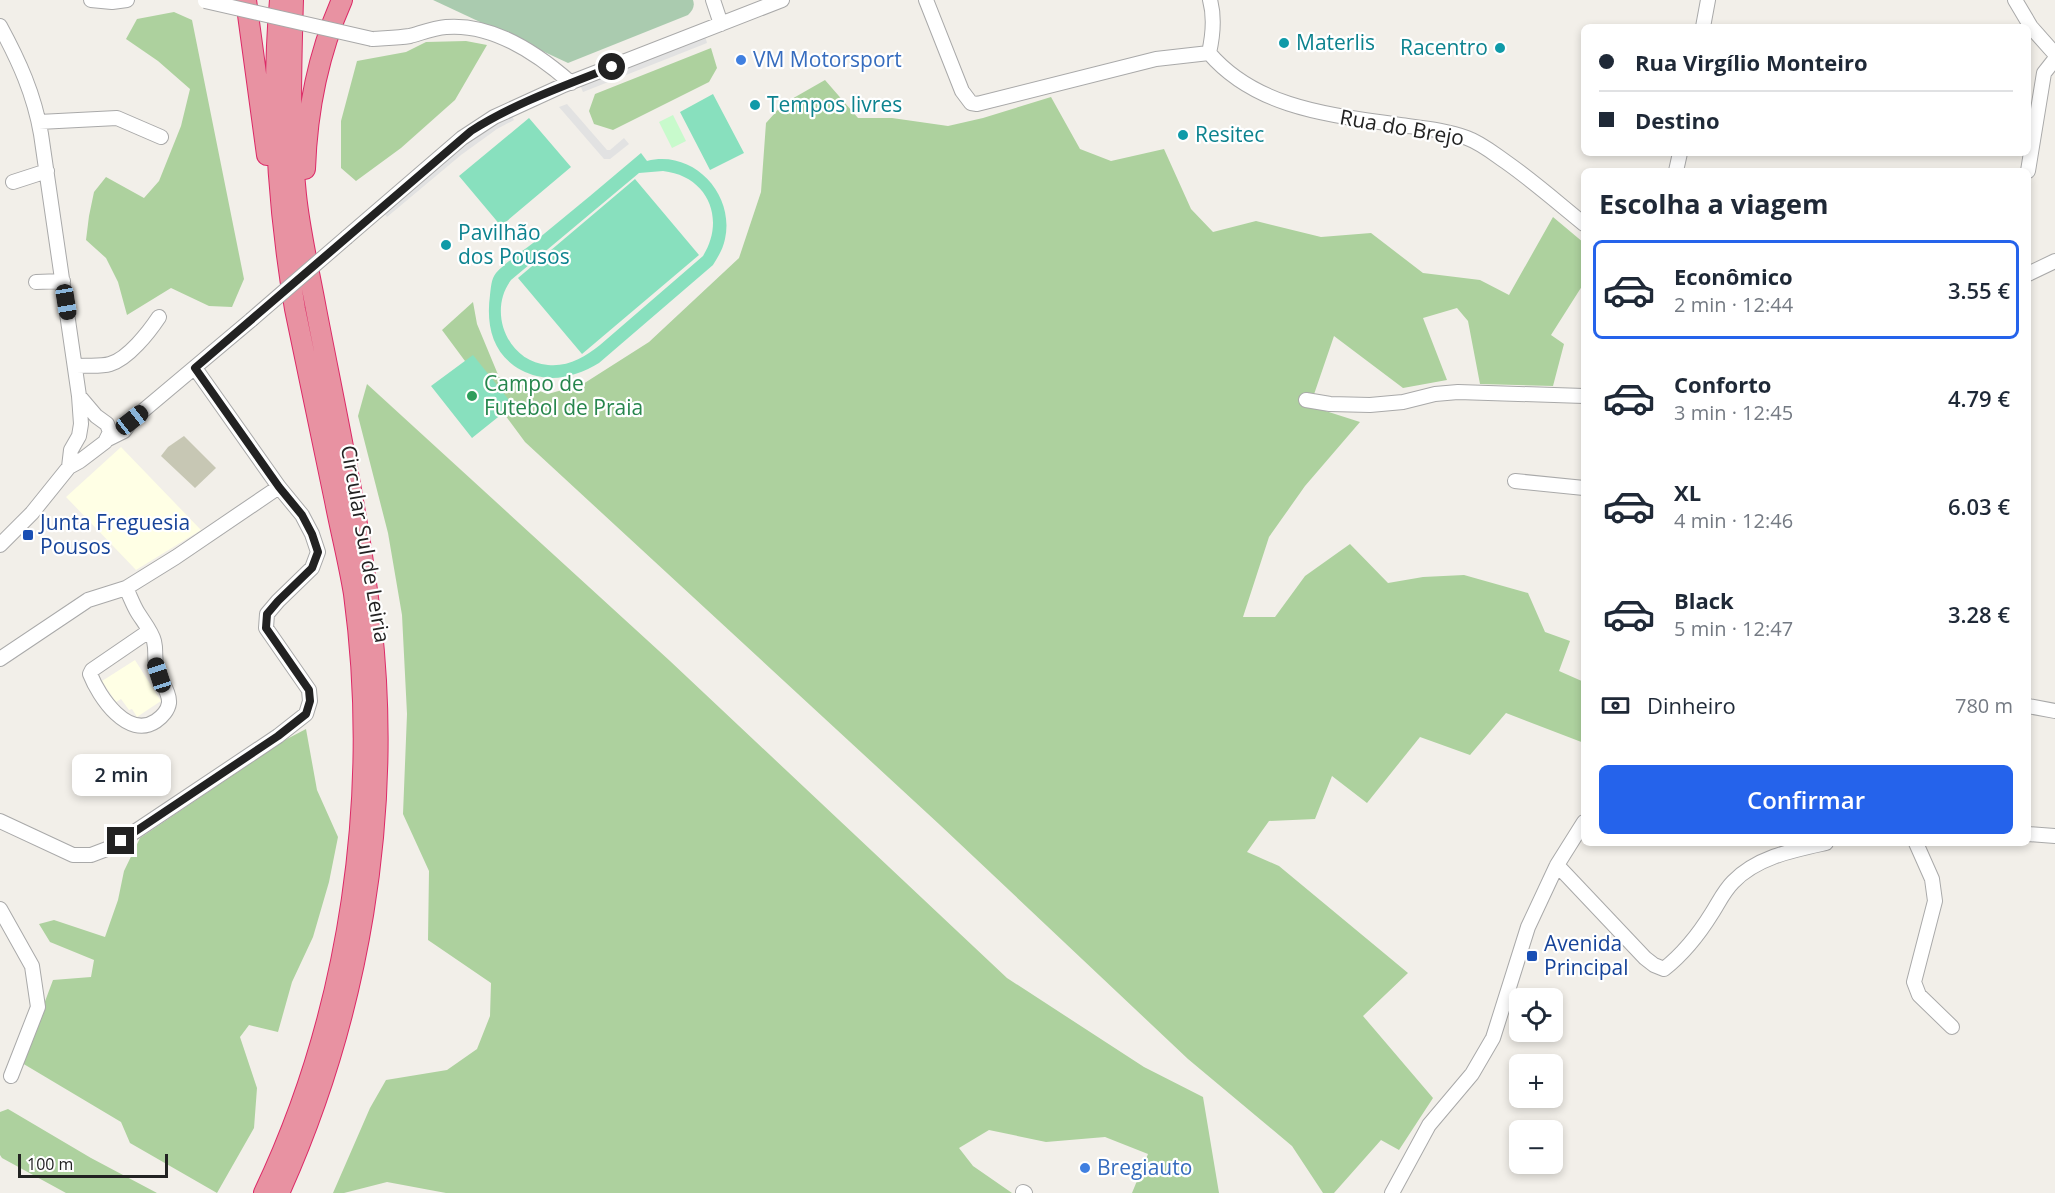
<!DOCTYPE html>
<html lang="pt">
<meta charset="utf-8">
<style>
body{margin:0;font-family:"Open Sans",sans-serif;background:#f6f6f7;color:#1f2937;height:100vh;display:flex;flex-direction:column;font-size:22px;white-space:nowrap}
*{box-sizing:border-box;margin:0}
p{font-size:20px;color:#747a83}
.icon{flex:none;width:33px;height:33px;fill:none;stroke:currentColor;stroke-width:2;stroke-linecap:round;stroke-linejoin:round}
.map{position:relative;flex:1;overflow:hidden}
.details{position:absolute;left:1581px;top:168px;width:450px;height:678px;display:flex;flex-direction:column;background:#fff;border-radius:9px;box-shadow:0 3px 9px #0003}
.details>*{flex:none}
.hud{position:absolute;left:1581px;top:24px;width:450px;height:132px;border-radius:9px;box-shadow:0 3px 9px #0003;display:grid;align-content:center;height:132px;padding:0 18px;background:#fff}
.fabs{position:absolute;left:1509px;top:988px;display:grid;gap:12px}
.fabs a{display:grid;place-items:center;width:54px;height:54px;border-radius:9px;background:#fff;box-shadow:0 3px 9px #0003;font-size:30px}
.scale{position:absolute;left:18px;bottom:15px;width:150px;box-sizing:border-box;padding-left:6px;border:3px solid #222;border-top:0;font-size:16px;line-height:21px;white-space:nowrap;color:#222;-webkit-text-stroke:4px #fff;paint-order:stroke}
.end{position:absolute;width:27px;height:27px;margin:-14px;border:8px solid #222;background:#fff;box-shadow:0 0 0 3px #fff}
.from{border-radius:50%}
.bubble{position:absolute;height:42px;border-radius:9px;background:#fff;box-shadow:0 3px 9px #0003;font-size:20px;font-weight:600;line-height:42px;text-align:center}
.car{position:absolute;width:18px;height:36px;margin:-18px -9px;border-radius:8px;box-shadow:0 0 4px 2px #0007;background:linear-gradient(#222 24%,#8ab4d8 0 40%,#222 0 76%,#8ab4d8 0 86%,#222 0)}
.hud b{display:flex;align-items:center;gap:21px;height:57px;font-size:22px}
.hud b+b{border-top:2px solid #e0e1e3}
.hud i{width:15px;height:15px;background:#1f2937}
ul{padding:0;list-style:none}
li{display:flex;align-items:center;gap:18px;height:99px;margin:0 12px 9px;padding:0 6px;border:3px solid transparent;border-radius:9px}
li div{flex:1}
li b{display:block;font-size:22px}
li em{font-style:normal;font-weight:600}
li.active{border-color:#2563eb}
li>.icon{width:54px;height:54px;stroke-width:1.5}
h2{padding:0 18px;font-size:27px;line-height:72px}
.pay{display:flex;align-items:center;gap:15px;height:66px;padding:0 18px;font-size:22px}
.pay p{margin-inline-start:auto}
.primary-button{display:flex;gap:12px;margin-top:auto;padding:12px 18px}
.primary-button a{flex:1;height:69px;border-radius:9px;background:#2563eb;color:#fff;font-size:24px;font-weight:600;line-height:69px;text-align:center}
.map>svg:first-child{display:block}
</style>
<div class="map">
<svg width="2055" height="1193" viewBox="0 0 2055 1193">
<rect width="100%" height="100%" fill="#f2efe9"/>
<!-- education -->
<path fill="#ffffe5" d="M121 447 201 530 136 570 66 497Z
M135 660 161 701 137 717 132 709 129 710 121 699 116 702 102 681Z"/>
<!-- construction -->
<path fill="#c7c7b4" d="M184 436 216 468 195 488 161 456 168 447Z"/>
<!-- forest -->
<path fill="#add19e" d="M174 12 192 20 244 279 232 307 209 306 171 288 127 315 118 282 106 258 86 240 89 216 94 192 106 177 144 198 159 181 181 126 190 89 158 61 126 39 137 19Z
M466 41 487 45 455 100 401 148 356 181 341 168V121L357 61 406 52 426 42Z
M711 48 717 68 709 82 613 130 594 124 589 111 595 94Z
M825 80 858 118H892L948 126 983 118 1051 97 1080 149 1111 161 1164 149 1191 209 1213 232 1256 221 1321 237 1371 233 1423 273 1480 280 1509 295 1553 217 1584 243V283L1551 335 1564 344 1553 386 1480 384 1468 321 1457 308 1423 318 1447 380 1403 388 1334 336 1310 406 1360 422 1305 486 1269 537 1243 617H1275L1305 576 1350 544 1388 583 1423 577 1464 575 1528 593 1545 632 1570 641 1559 671 1584 682V743L1506 713 1470 755 1420 737 1367 803 1332 776 1315 819 1269 821 1247 852 1279 866 1408 973 1363 1016 1433 1098 1399 1150 1381 1140 1334 1193H1323L1292 1146 1188 1059 940 825 525 442 442 330 473 302 477 324 499 377 548 394 583 384 649 342 739 258 761 192 766 123 783 104Z
M367 384 670 661 1007 978 1144 1067 1203 1097 1219 1193H1132L1148 1154 1105 1137 1046 1142 989 1130 959 1148 973 1166 1012 1193H446L387 1182 344 1193H333L370 1108 386 1080 447 1070 477 1049 490 1016 491 983 428 940 429 871 403 814 407 714 402 615 388 533 358 416Z
M306 729 317 790 338 837 329 882 313 937 292 982 278 1032 249 1025 240 1037 257 1088 254 1128 217 1193 130 1143 121 1122 22 1063 53 980 91 977 94 960 50 942 39 924 54 920 105 937 118 900 124 871 140 838 285 740Z
M8 1109 91 1158 157 1193H66L2 1158 0 1155V1112Z"/>
<!-- cemetery -->
<path fill="#aacbaf" d="M433 0H693C695 6 693 10 688 15L568 63Z"/>
<!-- park -->
<path fill="#c8facc" d="M673 115 686 141 672 148 659 122Z"/>
<!-- pitch -->
<path fill="#88e0be" fill-rule="evenodd" d="M713 94 744 153 710 170 680 112Z
M529 118 571 167 501 226 459 176Z
M641 153 647 161C693 149 735 194 725 239 723 249 718 257 713 265L599 363C574 378 548 384 521 370 492 354 486 325 490 295 491 288 491 279 496 273 508 260 525 250 539 238 573 210 607 182 641 153ZM663 171C708 176 726 219 703 256L600 345C585 357 568 367 548 365 508 362 487 312 511 280L639 173Z
M635 179 699 255 582 354 518 278Z
M473 355 513 405 472 438 431 386Z"/>
<!-- parking -->
<path fill="#e2e2e2" d="M705 36 707 43 583 92 580 85Z
M567 104 607 150H610L624 138 629 144 610 159H604L559 107Z
M511 114 514 120 497 129 461 155 387 217 382 211 466 142Z"/>
<g fill="none" stroke-linecap="round" stroke-linejoin="round">
<!-- minor casing -->
<g stroke="#a9a9a9" stroke-width="16">
<path id="minor" d="M91 0 112 2 127 0
M713 0 721 24
M926 0 962 91 971 103 977 104 1156 59 1209 53C1213 35 1215 18 1210 0
M2015 0 2031 27 2055 54
M0 26C19 61 34 94 41 134L79 396 81 424 79 436 71 450 69 467
M1703 27 1708 0
M372 39C385 38 397 38 410 36 421 33 434 28 446 27 493 23 537 53 571 83
M1209 53C1257 109 1332 115 1400 125 1422 128 1446 130 1467 138 1481 143 1493 153 1506 162 1533 181 1558 203 1584 224
M39 122 117 118 161 137
M1676 171 1680 153
M2028 171 2044 73 2055 59
M13 182 47 171
M347 237 462 138 494 117 564 85 782 0
M2028 274 2055 261
M36 282 63 281
M76 366C87 365 100 367 110 364 128 359 149 332 159 317
M1306 400 1330 404 1370 405 1403 402 1435 394 1458 392 1584 396
M108 439 124 431 132 420 251 320
M1515 481 1584 488
M0 545 32 513 69 467 80 461 105 442 110 432 107 424 96 416 79 396
M126 588C130 596 133 605 138 613 143 621 152 632 154 641 157 653 153 659 158 673 161 682 170 693 169 703 168 710 162 717 156 721 128 740 99 697 90 674L92 670 149 631
M0 659 88 600 126 588 176 557 279 487
M2028 706 2055 711
M0 821 73 855H91L112 847 278 736 306 714 310 701 309 690 266 628 267 614 278 601 312 568 318 552 312 534 302 515 279 487 195 368
M2028 834 2055 836
M1916 843 1932 879 1935 901 1914 982 1919 995 1952 1027
M1557 865 1645 958 1654 965 1664 969C1683 954 1699 934 1712 913 1719 902 1724 891 1733 882 1757 857 1794 850 1826 843
M0 909 32 966 38 1007 11 1076
M1023 1192 1025 1193
M1392 1193 1429 1125 1472 1074 1493 1038 1528 927 1557 865 1584 822"/>
</g>
<!-- highway casing -->
<g stroke="#dc2a67" stroke-width="22">
<path id="highway" d="M246 0 267 155
M305 169C307 110 318 54 342 0
M264 1193C351 1010 381 795 354 594 349 563 341 532 335 501 322 437 308 373 295 309 278 208 271 102 280 0
M279 1193C359 1016 393 815 371 622 359 517 336 413 316 309 309 271 300 233 296 195 289 130 291 65 293 0"/>
</g>
<!-- minor -->
<use href="#minor" stroke="#fff" stroke-width="14"/>
<!-- highway -->
<use href="#highway" stroke="#e892a2" stroke-width="20"/>
<!-- minor-bridge casing -->
<g stroke="#a9a9a9" stroke-width="16" stroke-linecap="butt">
<path id="minor-bridge" d="M205 1 372 39
M251 320 347 237"/>
</g>
<!-- minor-bridge -->
<use href="#minor-bridge" stroke="#fff" stroke-width="14"/>
</g>
<g fill="none" stroke-linecap="round" stroke-linejoin="round">
<!-- route -->
<path stroke="#222" stroke-width="8" d="M121 841 278 736 306 714 310 701 309 690 266 628 267 614 278 601 312 568 318 552 312 534 302 515 279 487 195 368 471 131C515 103 564 86 612 67"/>
</g>
<!-- markers -->
<g fill="#0f9aa8" stroke="#fff" stroke-width="2">
<circle cx="1284" cy="43" r="6"/>
<circle cx="1500" cy="48" r="6"/>
<circle cx="755" cy="105" r="6"/>
<circle cx="1183" cy="135" r="6"/>
<circle cx="446" cy="245" r="6"/>
</g>
<g fill="#3f7fe0" stroke="#fff" stroke-width="2">
<circle cx="741" cy="60" r="6"/>
<circle cx="1085" cy="1168" r="6"/>
</g>
<circle fill="#2e9e5b" stroke="#fff" stroke-width="2" cx="472" cy="396" r="6"/>
<g fill="#1a4fb4" stroke="#fff" stroke-width="2">
<rect x="22" y="529" width="12" height="12" rx="3"/>
<rect x="1526" y="950" width="12" height="12" rx="3"/>
</g>
<g text-anchor="middle" stroke-width="4.5" stroke-linejoin="round" paint-order="stroke">
<!-- culture labels -->
<g font-size="21" fill="#0d838f" stroke="#fff" text-anchor="start">
<text x="1296" y="50">Materlis</text>
<text x="1488" y="55" text-anchor="end">Racentro</text>
<text x="767" y="112">Tempos livres</text>
<text x="1195" y="142">Resitec</text>
<text x="458" y="240">Pavilhão<tspan x="458" dy="24">dos Pousos</tspan></text>
</g>
<!-- shop labels -->
<g font-size="21" fill="#366cbe" stroke="#fff" text-anchor="start">
<text x="753" y="67">VM Motorsport</text>
<text x="1097" y="1175">Bregiauto</text>
</g>
<!-- street labels -->
<g font-size="21" fill="#222" stroke="#fff">
<text transform="translate(1402 128) rotate(10)" y="7">Rua do Brejo</text>
<text transform="translate(365 544) rotate(80)" y="7">Circular Sul de Leiria</text>
</g>
<!-- leisure labels -->
<g font-size="21" fill="#27864d" stroke="#fff" text-anchor="start">
<text x="484" y="391">Campo de<tspan x="484" dy="24">Futebol de Praia</tspan></text>
</g>
<!-- transit labels -->
<g font-size="21" fill="#164399" stroke="#fff" text-anchor="start">
<text x="40" y="530">Junta Freguesia<tspan x="40" dy="24">Pousos</tspan></text>
<text x="1544" y="951">Avenida<tspan x="1544" dy="24">Principal</tspan></text>
</g>
</g>
</svg>
<div class="fabs">
<a><svg class="icon" aria-label="locate" viewBox="0 0 24 24"><circle cx="12" cy="12" r="6"/><path d="M12 2v4M12 18v4M2 12h4M18 12h4"/></svg></a>
<a>+</a>
<a>−</a>
</div>
<div class="scale">100 m</div>
<i class="end from" style="left:612px;top:67px"></i>
<i class="end" style="left:121px;top:841px"></i>
<div class="bubble" style="left:72px;top:754px;width:99px">2 min</div>
<i class="car" style="left:66px;top:302px;rotate:171deg"></i>
<i class="car" style="left:132px;top:420px;rotate:52deg"></i>
<i class="car" style="left:159px;top:675px;rotate:342deg"></i>
<div class="hud">
<b><i class="from"></i>Rua Virgílio Monteiro</b>
<b><i></i>Destino</b>
</div>
<section class="details">
<h2>Escolha a viagem</h2>
<ul>
<li class="active"><svg class="icon" aria-label="car" viewBox="0 0 24 24"><path d="M5 17H2v-5l4-1 3-4h7l3 4 3 1v5h-3M9 17h6M6 11h13"/><circle cx="7" cy="17" r="2"/><circle cx="17" cy="17" r="2"/></svg><div><b>Econômico</b><p>2 min · 12:44</p></div><em>3.55 €</em></li>
<li><svg class="icon" aria-label="car" viewBox="0 0 24 24"><path d="M5 17H2v-5l4-1 3-4h7l3 4 3 1v5h-3M9 17h6M6 11h13"/><circle cx="7" cy="17" r="2"/><circle cx="17" cy="17" r="2"/></svg><div><b>Conforto</b><p>3 min · 12:45</p></div><em>4.79 €</em></li>
<li><svg class="icon" aria-label="car" viewBox="0 0 24 24"><path d="M5 17H2v-5l4-1 3-4h7l3 4 3 1v5h-3M9 17h6M6 11h13"/><circle cx="7" cy="17" r="2"/><circle cx="17" cy="17" r="2"/></svg><div><b>XL</b><p>4 min · 12:46</p></div><em>6.03 €</em></li>
<li><svg class="icon" aria-label="car" viewBox="0 0 24 24"><path d="M5 17H2v-5l4-1 3-4h7l3 4 3 1v5h-3M9 17h6M6 11h13"/><circle cx="7" cy="17" r="2"/><circle cx="17" cy="17" r="2"/></svg><div><b>Black</b><p>5 min · 12:47</p></div><em>3.28 €</em></li>
</ul>
<div class="pay"><svg class="icon" aria-label="cash" viewBox="0 0 24 24"><path d="M3 7h18v10H3z"/><circle cx="12" cy="12" r="2"/></svg>Dinheiro<p>780 m</p></div>
<div class="primary-button"><a>Confirmar</a></div>
</section>
</div>
